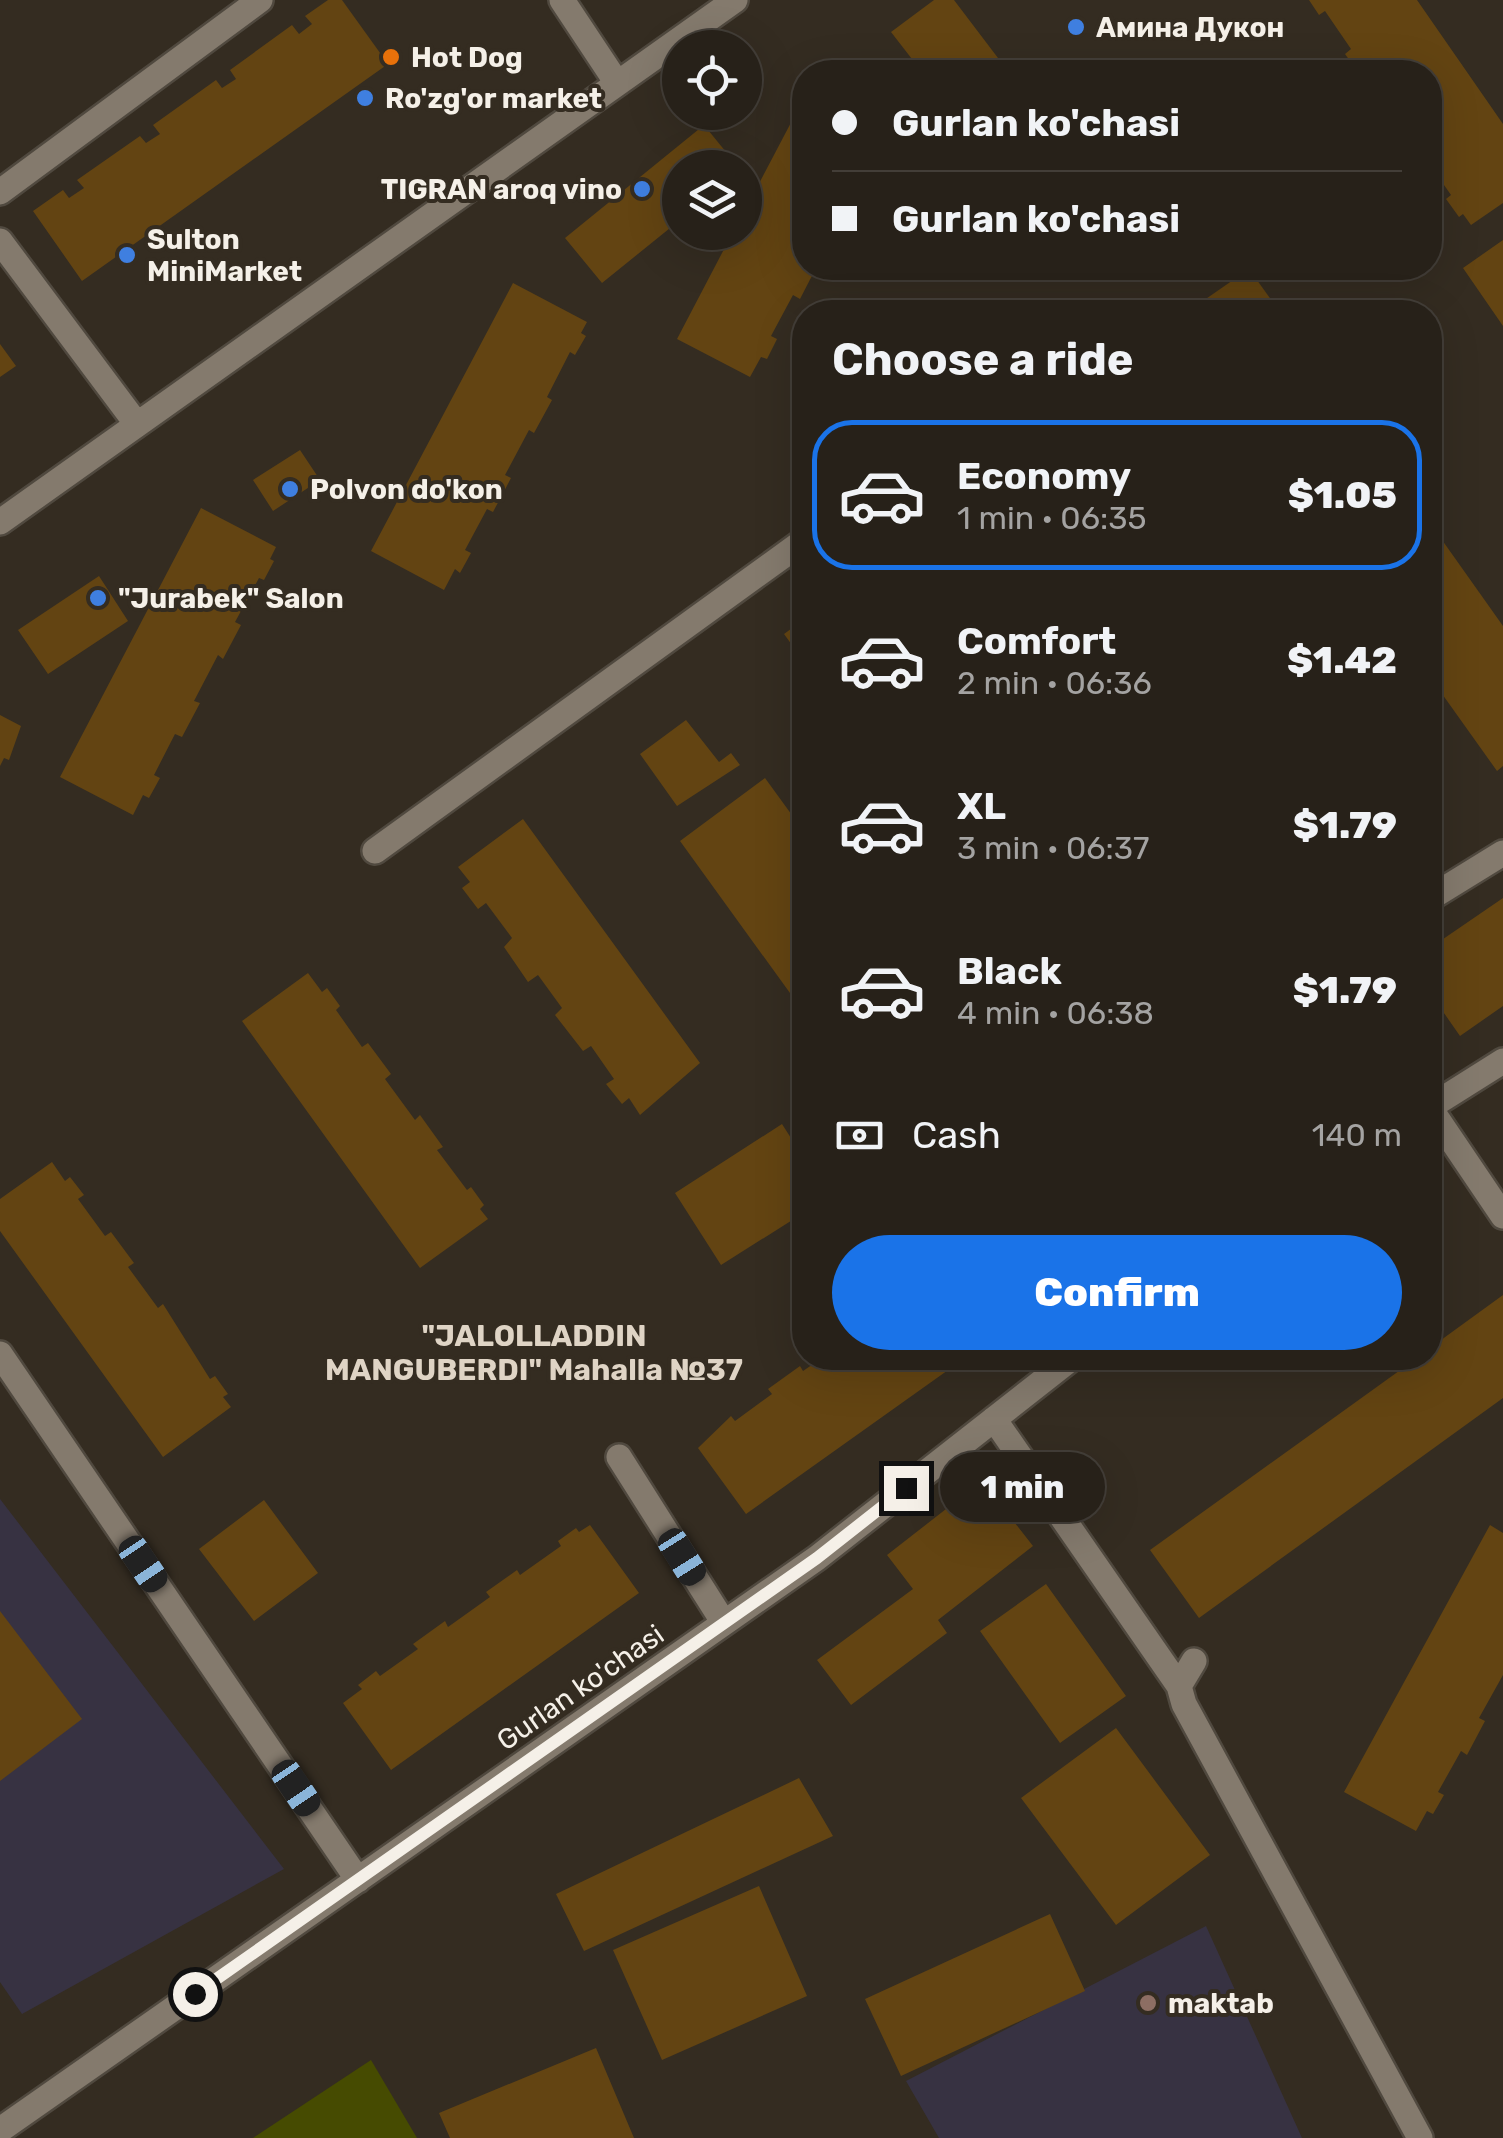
<!DOCTYPE html>
<meta charset="utf-8">
<style>
body{margin:0;font-family:Rubik,sans-serif;background:#2f2922;color:#f1f3f6;height:100vh;display:flex;flex-direction:column;font-size:38px;white-space:nowrap}
*{box-sizing:border-box;margin:0}
p{font-size:32px;color:#a4a3a2}
.icon{flex:none;width:55px;height:55px;fill:none;stroke:currentColor;stroke-width:2;stroke-linecap:round;stroke-linejoin:round}
.map{position:relative;flex:1;overflow:hidden}
.side{position:absolute;left:792px;top:300px;width:650px;height:1070px;display:flex;flex-direction:column;background:#272119;border-radius:40px;box-shadow:0 10px 40px #0002,0 0 0 2px #433e38}
.side>*{flex:none}
.guide{position:absolute;left:792px;top:60px;width:650px;height:220px;border-radius:40px;box-shadow:0 10px 40px #0002,0 0 0 2px #433e38;display:grid;align-content:center;height:220px;padding:0 40px;background:#272119}
.fabs{position:absolute;left:662px;top:30px;display:grid;gap:20px}
.fabs a{display:grid;place-items:center;width:100px;height:100px;border-radius:50%;background:#272119;box-shadow:0 10px 40px #0002,0 0 0 2px #433e38;font-size:50px}
.end{position:absolute;width:45px;height:45px;margin:-22px;border:12px solid #f5f0e8;background:#111;box-shadow:0 0 0 5px #111}
.from{border-radius:50%}
.bubble{position:absolute;height:70px;border-radius:35px;background:#272119;box-shadow:0 10px 40px #0002,0 0 0 2px #433e38;font-size:32px;font-weight:800;line-height:70px;text-align:center}
.car{position:absolute;width:30px;height:60px;margin:-30px -15px;border-radius:12px;box-shadow:0 0 8px 2px #0007;background:linear-gradient(#222 24%,#8ab4d8 0 40%,#222 0 76%,#8ab4d8 0 86%,#222 0)}
.guide b{display:flex;align-items:center;gap:35px;height:95px;font-size:38px}
.guide b+b{border-top:2px solid #433e38}
.guide i{width:25px;height:25px;background:#f1f3f6}
ul{padding:0;list-style:none}
li{display:flex;align-items:center;gap:30px;height:150px;margin:0 20px 15px;padding:0 20px;border:5px solid transparent;border-radius:40px}
li div{flex:1}
li b{display:block;font-size:38px}
li em{font-style:normal;font-weight:800}
li.current{border-color:#1a73e8}
li>.icon{width:90px;height:90px;stroke-width:1.5}
h2{padding:0 40px;font-size:45px;line-height:120px}
.pay{display:flex;align-items:center;gap:25px;height:110px;padding:0 40px;font-size:38px}
.pay p{margin-inline-start:auto}
.button{display:flex;gap:20px;margin-top:auto;padding:20px 40px}
.button a{flex:1;height:115px;border-radius:60px;background:#1a73e8;color:#fff;font-size:40px;font-weight:800;line-height:115px;text-align:center}
.map>svg:first-child{display:block}
</style>
<div class="map">
<svg width="1503" height="2138" viewBox="0 0 1503 2138">
<rect width="100%" height="100%" fill="#342c21"/>
<!-- education -->
<path fill="#373242" d="M0 1499 284 1869 22 2014 0 1982Z
M1206 1926 1302 2138H939L906 2081Z"/>
<!-- green -->
<path fill="#464b01" d="M371 2060 417 2138H253Z"/>
<!-- building -->
<path fill="#634412" d="M328 0H342L388 64 82 281 33 211 63 190 69 198 84 188 77 180 140 136 146 143 160 134 153 125 216 80 222 88 236 79 230 70 292 25 299 34 312 24 305 16Z
M934 0H954L998 58 979 72H922L891 32Z
M1309 0H1417L1503 124V203L1471 225 1463 214 1459 217 1446 199 1451 195 1430 165V72H1358L1345 54 1351 49 1325 11 1319 15Z
M805 96V268H816L800 299 793 295 771 336 777 339 767 359 761 357 750 377 677 339 733 232H745V210Z
M704 125 739 168H680V220L602 283 565 238Z
M1503 240V326L1463 268Z
M1249 269 1280 312H1187Z
M513 283 587 322 581 333 586 336 575 355 570 352 547 397 552 400 534 433 529 430 505 475 511 478 493 512 487 509 465 550 471 553 460 573 455 569 444 590 371 551Z
M0 344 16 366 0 377Z
M300 450 320 480 273 511 253 480Z
M201 508 276 547 270 559 274 561 264 580 259 578 235 622 241 625 223 659 218 655 194 701 200 703 182 737 175 734 154 775 160 778 149 798 143 795 133 815 60 777Z
M1430 523 1503 626V766L1497 771 1430 677Z
M99 576 128 621 48 674 18 630Z
M805 611V663L784 634 803 620 799 615Z
M0 715 21 726 9 760 4 758 0 766Z
M686 720 719 762 731 753 740 765 677 806 640 754Z
M765 778 805 833V993L795 1000 680 841Z
M523 819 700 1063 640 1115 629 1098 622 1104 606 1084 614 1079 591 1046 583 1051 555 1015 562 1008 538 975 528 982 504 947 512 938 486 903 478 909 462 888 470 882 458 867Z
M1503 898V1006L1460 1036 1430 993V948Z
M308 973 322 992 327 988 340 1006 336 1010 362 1047 368 1043 391 1074 385 1079 415 1120 420 1115 443 1147 437 1150 467 1190 471 1187 484 1205 480 1209 488 1219 420 1268 242 1021Z
M782 1124 805 1160V1212L721 1265 675 1193Z
M52 1162 65 1181 70 1177 84 1195 78 1199 105 1236 111 1232 134 1263 128 1267 158 1308 163 1304 210 1379 215 1376 228 1394 223 1397 231 1407 163 1457 0 1231V1199Z
M1503 1295V1398L1199 1618 1150 1550 1417 1358H1430V1348Z
M822 1358H965L746 1514 698 1448 731 1416 735 1421 772 1394 768 1389 800 1366 803 1371Z
M982 1481 1033 1546 938 1620 947 1633 851 1705 817 1660 913 1589 887 1555Z
M264 1500 318 1573 254 1621 199 1549Z
M590 1525 639 1593 391 1770 343 1703 362 1689 358 1685 376 1671 380 1676 418 1649 413 1644 445 1621 448 1627 490 1597 486 1592 517 1570 520 1575 561 1546 558 1541 576 1528 579 1532Z
M1490 1525 1503 1533V1675L1479 1718 1485 1721 1467 1755 1461 1751 1438 1792 1444 1795 1433 1814 1427 1811 1416 1831 1344 1792Z
M1046 1584 1126 1696 1060 1743 980 1631Z
M0 1611 82 1719 0 1781Z
M1116 1728 1210 1855 1116 1925 1021 1798Z
M799 1778 833 1836 584 1951 556 1894Z
M759 1886 807 1996 662 2060 613 1950Z
M1050 1914 1085 1991 901 2076 865 1999Z
M596 2048 634 2138H450L439 2113Z"/>
<g fill="none" stroke-linecap="round" stroke-linejoin="round">
<!-- minor casing -->
<g stroke="#50493f" stroke-width="30">
<path id="minor" d="M562 0 617 83
M0 192 260 0
M0 241 136 423
M0 522 735 0
M375 851 805 540
M1430 898 1503 853
M1430 1107 1503 1061
M1430 1108 1503 1216
M0 1354 358 1880
M994 1419 1179 1686
M619 1457 724 1623
M1194 1661 1179 1686 1184 1704 1420 2138
M0 2130 817 1558 1072 1358"/>
</g>
<!-- minor -->
<use href="#minor" stroke="#847a6d" stroke-width="25"/>
</g>
<g fill="none" stroke-linecap="round" stroke-linejoin="round">
<!-- route -->
<path stroke="#f5f0e8" stroke-width="12" d="M195 1994 817 1558 906 1488"/>
</g>
<!-- markers -->
<g fill="#3f7fe0" stroke="#342c21" stroke-width="4">
<circle cx="1076" cy="27" r="10"/>
<circle cx="365" cy="98" r="10"/>
<circle cx="642" cy="189" r="10"/>
<circle cx="127" cy="255" r="10"/>
<circle cx="290" cy="489" r="10"/>
<circle cx="98" cy="598" r="10"/>
</g>
<circle fill="#e8710a" stroke="#342c21" stroke-width="4" cx="391" cy="57" r="10"/>
<circle fill="#8d6e63" stroke="#342c21" stroke-width="4" cx="1148" cy="2003" r="10"/>
<g text-anchor="middle" stroke-width="8" stroke-linejoin="round" paint-order="stroke">
<!-- poi labels -->
<g font-size="28" font-weight="bold" fill="#f5f0e8" stroke="#342c21" text-anchor="start">
<text x="1096" y="37">Амина Дукон</text>
<text x="411" y="67">Hot Dog</text>
<text x="385" y="108">Ro'zg'or market</text>
<text x="622" y="199" text-anchor="end">TIGRAN aroq vino</text>
<text x="147" y="249">Sulton<tspan x="147" dy="32">MiniMarket</tspan></text>
<text x="310" y="499">Polvon do'kon</text>
<text x="118" y="608">"Jurabek" Salon</text>
<text x="1168" y="2013">maktab</text>
</g>
<!-- street labels -->
<g font-size="28" fill="#f5f0e8" stroke="#342c21">
<text transform="translate(580 1687) rotate(-35)" y="10">Gurlan ko'chasi</text>
</g>
<!-- neighbourhood labels -->
<g font-size="30" font-weight="bold" fill="#dfd4c5" stroke="#342c21">
<text x="534" y="1346">"JALOLLADDIN<tspan x="534" dy="34">MANGUBERDI" Mahalla №37</tspan></text>
</g>
</g>
</svg>
<div class="fabs">
<a><svg class="icon" aria-label="locate" viewBox="0 0 24 24"><circle cx="12" cy="12" r="6"/><path d="M12 2v4M12 18v4M2 12h4M18 12h4"/></svg></a>
<a><svg class="icon" aria-label="layers" viewBox="0 0 24 24"><path d="M12 4l9 5-9 5-9-5zM3 14l9 5 9-5"/></svg></a>
</div>
<i class="end from" style="left:195px;top:1994px"></i>
<i class="end" style="left:906px;top:1488px"></i>
<div class="bubble" style="left:940px;top:1452px;width:165px">1 min</div>
<i class="car" style="left:682px;top:1557px;rotate:148deg"></i>
<i class="car" style="left:143px;top:1564px;rotate:146deg"></i>
<i class="car" style="left:296px;top:1788px;rotate:146deg"></i>
<div class="guide">
<b><i class="from"></i>Gurlan ko'chasi</b>
<b><i></i>Gurlan ko'chasi</b>
</div>
<section class="side">
<h2>Choose a ride</h2>
<ul>
<li class="current"><svg class="icon" aria-label="car" viewBox="0 0 24 24"><path d="M5 17H2v-5l4-1 3-4h7l3 4 3 1v5h-3M9 17h6M6 11h13"/><circle cx="7" cy="17" r="2"/><circle cx="17" cy="17" r="2"/></svg><div><b>Economy</b><p>1 min · 06:35</p></div><em>$1.05</em></li>
<li><svg class="icon" aria-label="car" viewBox="0 0 24 24"><path d="M5 17H2v-5l4-1 3-4h7l3 4 3 1v5h-3M9 17h6M6 11h13"/><circle cx="7" cy="17" r="2"/><circle cx="17" cy="17" r="2"/></svg><div><b>Comfort</b><p>2 min · 06:36</p></div><em>$1.42</em></li>
<li><svg class="icon" aria-label="car" viewBox="0 0 24 24"><path d="M5 17H2v-5l4-1 3-4h7l3 4 3 1v5h-3M9 17h6M6 11h13"/><circle cx="7" cy="17" r="2"/><circle cx="17" cy="17" r="2"/></svg><div><b>XL</b><p>3 min · 06:37</p></div><em>$1.79</em></li>
<li><svg class="icon" aria-label="car" viewBox="0 0 24 24"><path d="M5 17H2v-5l4-1 3-4h7l3 4 3 1v5h-3M9 17h6M6 11h13"/><circle cx="7" cy="17" r="2"/><circle cx="17" cy="17" r="2"/></svg><div><b>Black</b><p>4 min · 06:38</p></div><em>$1.79</em></li>
</ul>
<div class="pay"><svg class="icon" aria-label="cash" viewBox="0 0 24 24"><path d="M3 7h18v10H3z"/><circle cx="12" cy="12" r="2"/></svg>Cash<p>140 m</p></div>
<div class="button"><a>Confirm</a></div>
</section>
</div>
